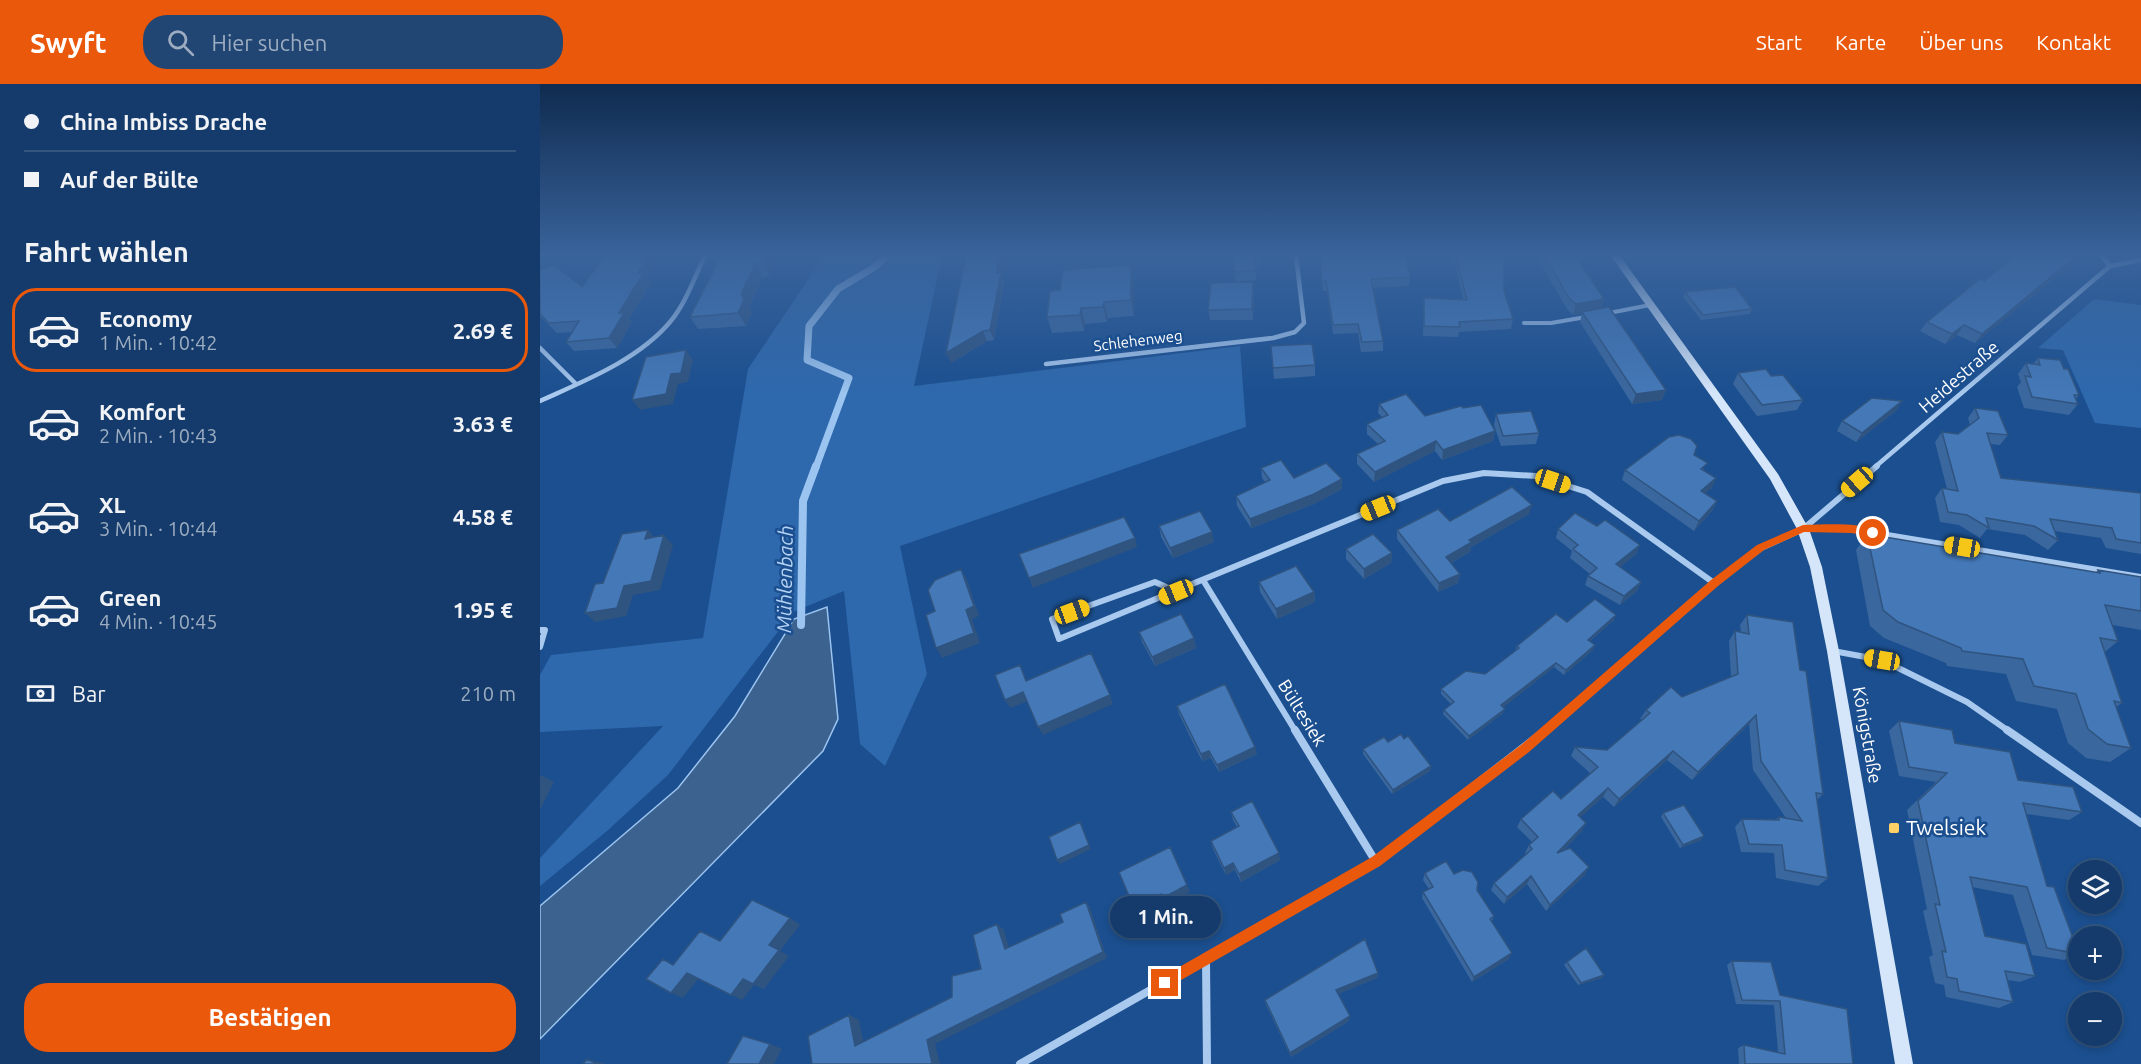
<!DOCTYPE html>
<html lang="de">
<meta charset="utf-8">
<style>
body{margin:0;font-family:Ubuntu,sans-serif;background:#214673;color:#f1f3f6;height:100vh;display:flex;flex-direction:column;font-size:22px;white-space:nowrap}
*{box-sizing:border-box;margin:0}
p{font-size:20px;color:#9dadc1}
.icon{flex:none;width:33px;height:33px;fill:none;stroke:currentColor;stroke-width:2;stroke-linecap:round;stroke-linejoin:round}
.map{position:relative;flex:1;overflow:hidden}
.panel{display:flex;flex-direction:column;background:#143b6b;width:540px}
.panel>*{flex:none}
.guide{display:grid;align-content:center;height:132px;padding:0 24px;background:#143b6b}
.controls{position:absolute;left:1528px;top:776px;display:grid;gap:12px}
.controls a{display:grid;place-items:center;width:54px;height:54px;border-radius:50%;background:#143b6b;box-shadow:0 3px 9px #0003,0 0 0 2px #33557e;font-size:30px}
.end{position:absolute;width:27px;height:27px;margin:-14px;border:8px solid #ea580c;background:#fff;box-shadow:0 0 0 3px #fff}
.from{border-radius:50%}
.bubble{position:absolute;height:42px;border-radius:21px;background:#143b6b;box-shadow:0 3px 9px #0003,0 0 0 2px #33557e;font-size:20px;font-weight:600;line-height:42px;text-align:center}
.car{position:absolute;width:18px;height:36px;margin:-18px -9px;border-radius:8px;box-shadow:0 0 4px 2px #0007;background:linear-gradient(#f5c518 24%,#345 0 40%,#f5c518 0 76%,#345 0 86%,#f5c518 0)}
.guide b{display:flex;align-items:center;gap:21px;height:57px;font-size:22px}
.guide b+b{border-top:2px solid #33557e}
.guide i{width:15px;height:15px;background:#f1f3f6}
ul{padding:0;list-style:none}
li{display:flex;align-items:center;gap:18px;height:84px;margin:0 12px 9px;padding:0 12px;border:3px solid transparent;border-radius:24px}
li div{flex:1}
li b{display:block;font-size:22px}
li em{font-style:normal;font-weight:600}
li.selected{border-color:#ea580c}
li>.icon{width:54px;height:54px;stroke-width:1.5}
h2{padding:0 24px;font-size:27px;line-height:72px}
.pay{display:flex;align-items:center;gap:15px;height:66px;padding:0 24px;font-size:22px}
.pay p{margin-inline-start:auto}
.cta{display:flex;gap:12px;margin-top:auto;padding:12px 24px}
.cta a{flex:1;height:69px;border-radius:24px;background:#ea580c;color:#fff;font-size:24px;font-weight:600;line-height:69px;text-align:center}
header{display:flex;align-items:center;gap:36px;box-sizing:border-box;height:84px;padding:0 30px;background:#ea580c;color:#fff}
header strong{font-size:28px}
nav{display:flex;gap:33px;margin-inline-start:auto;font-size:21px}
.search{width:420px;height:54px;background:#214673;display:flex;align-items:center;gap:15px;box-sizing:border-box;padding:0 21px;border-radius:24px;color:#9dadc1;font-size:22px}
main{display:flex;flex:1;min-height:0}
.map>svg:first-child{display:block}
</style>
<header>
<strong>Swyft</strong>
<div class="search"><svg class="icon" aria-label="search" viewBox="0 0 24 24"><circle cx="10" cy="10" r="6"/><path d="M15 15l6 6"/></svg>Hier suchen</div>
<nav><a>Start</a><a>Karte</a><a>Über uns</a><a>Kontakt</a></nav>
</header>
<main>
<section class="panel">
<div class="guide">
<b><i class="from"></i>China Imbiss Drache</b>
<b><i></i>Auf der Bülte</b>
</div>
<h2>Fahrt wählen</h2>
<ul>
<li class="selected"><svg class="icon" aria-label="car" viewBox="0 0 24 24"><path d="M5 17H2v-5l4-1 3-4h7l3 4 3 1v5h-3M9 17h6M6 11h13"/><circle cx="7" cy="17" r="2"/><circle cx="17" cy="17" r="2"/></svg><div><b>Economy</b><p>1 Min. · 10:42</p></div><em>2.69 €</em></li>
<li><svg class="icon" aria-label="car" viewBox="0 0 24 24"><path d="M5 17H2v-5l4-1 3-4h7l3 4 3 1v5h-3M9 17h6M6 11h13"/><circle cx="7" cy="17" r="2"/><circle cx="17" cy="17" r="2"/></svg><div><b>Komfort</b><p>2 Min. · 10:43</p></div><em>3.63 €</em></li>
<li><svg class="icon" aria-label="car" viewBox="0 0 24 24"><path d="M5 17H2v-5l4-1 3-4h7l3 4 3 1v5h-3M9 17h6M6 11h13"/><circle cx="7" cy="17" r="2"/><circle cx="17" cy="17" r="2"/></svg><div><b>XL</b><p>3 Min. · 10:44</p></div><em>4.58 €</em></li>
<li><svg class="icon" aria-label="car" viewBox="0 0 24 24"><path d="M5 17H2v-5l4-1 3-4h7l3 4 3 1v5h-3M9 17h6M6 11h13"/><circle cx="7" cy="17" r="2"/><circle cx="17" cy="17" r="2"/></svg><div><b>Green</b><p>4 Min. · 10:45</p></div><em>1.95 €</em></li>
</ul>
<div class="pay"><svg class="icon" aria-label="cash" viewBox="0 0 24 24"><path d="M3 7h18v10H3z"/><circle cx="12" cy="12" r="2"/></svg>Bar<p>210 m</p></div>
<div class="cta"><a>Bestätigen</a></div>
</section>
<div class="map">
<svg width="1601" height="980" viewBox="0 0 1601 980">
<rect width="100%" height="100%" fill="#1b4f8f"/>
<!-- green -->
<path fill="#2e69ad" d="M284 172H402L374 302 700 262 706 343 360 462 387 590 345 682 320 660 304 507 253 528 128 691 67 747 0 802V774L123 642 0 648V591L11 571 163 554 208 285Z
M1554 215 1601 221V344L1555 339 1523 266 1498 264Z"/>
<!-- water -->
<path fill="#3c6290" stroke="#9cc4f0" stroke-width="1.5" d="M287 523 298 635 283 667 0 955V822L138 704 195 632 254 535Z"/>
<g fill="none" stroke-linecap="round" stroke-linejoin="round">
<!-- stream-far1 -->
<path stroke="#9cc4f0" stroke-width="7" d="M276 383 309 294 267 276 269 242 298 205 333 184 347 172"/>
<!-- stream -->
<path stroke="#9cc4f0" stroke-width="8" d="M261 541 263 417 276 382"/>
<!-- lane -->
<path stroke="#a9c9ee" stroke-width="4" d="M1069 229 1110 221
M984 239H1011L1046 233"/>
<!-- street-far2 -->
<path stroke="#a9c9ee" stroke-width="4.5" d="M1562 172 1570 182
M0 264 36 300
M506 280 733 254 755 248 764 239 756 172
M0 317C44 297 98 276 130 238 146 219 154 194 165 172
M1335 383 1570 182 1601 176"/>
<!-- street-far1 -->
<path stroke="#a9c9ee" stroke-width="6" d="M1263 445H1311L1601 493
M663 496 756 648
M615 498 635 507 519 555 512 535Z
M635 507 903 397 944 389 996 392 1047 408 1174 499
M0 546H5L0 563
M1293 567 1342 576 1427 618 1470 648
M1005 648 1174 499 1221 464 1263 445 1337 382"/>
<!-- street -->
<path stroke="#a9c9ee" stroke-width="8" d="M755 646 836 778
M1467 646 1601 739
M666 876 667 980
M480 980 836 778 1006 646"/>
<!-- secondary -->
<path fill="#d6e6fa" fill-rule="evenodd" d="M1071 172H1080L1238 390 1269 445 1282 483 1299 567 1373 980H1355L1287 567 1270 483 1257 445 1230 395Z"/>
</g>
<!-- wall -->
<path fill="#3a679d" d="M238 172 229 192 223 193 209 223 212 228 206 242 158 245 150 233 176 183 174 180Z
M426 172H463L461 189 464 199 454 256 447 257 411 279Z
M718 172 719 184 716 185V196L696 198 694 188Z
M779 172H866L870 193 869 202 832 204 843 257V267L821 268 818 249 793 250 787 207H783Z
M913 172H964V207L973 235 971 245 919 248 918 253 883 252 884 214 923 216Z
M996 172H1035L1064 215 1061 225 1126 306 1122 316 1092 320 1040 238 1042 229 1033 231 1027 225Z
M1471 172H1539L1537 176 1435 259 1417 251 1405 260 1380 247 1387 238 1470 177H1468Z
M0 186 42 203 107 193 111 198 89 235 92 238 77 264 34 267 26 258 32 248 17 249 0 232Z
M594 197V232L568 234 567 238 545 240 544 247 512 249 507 233Z
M713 198 714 209 713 236H670L668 226Z
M1145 208 1212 225 1210 230 1161 236 1143 213Z
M731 262 775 281V292L734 295Z
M1498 274 1524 285 1539 311 1536 315 1538 320 1529 331 1484 324 1477 303 1481 298 1478 290 1486 279 1493 280Z
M1198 289 1231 292 1263 316 1257 326 1217 332 1193 300Z
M1362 317 1356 327 1316 358 1297 347 1302 337Z
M839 320 885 332 923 324 955 347 953 357 902 376 895 367 834 398 817 380V370L838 360 827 350V340L842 333 838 329Z
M1435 324 1468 351 1460 361 1450 360 1461 394 1601 409V470L1566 464 1561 454 1514 447 1518 456 1508 466 1485 451 1447 445 1440 454 1419 441 1400 438 1395 414 1402 404 1407 405 1395 358 1402 348 1418 350 1430 341 1428 334Z
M956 330 999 349 996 360 961 362 954 341Z
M1154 371 1165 387 1172 404 1165 409 1177 417 1172 427 1154 447 1082 396 1085 386Z
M721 384 754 394 802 405 774 420 711 444 697 422 696 412 725 398 722 394Z
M989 430 931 463 930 468 911 479 920 490 918 499 898 508 857 455V446L910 437Z
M619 442 674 458 633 474 621 453Z
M1057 442 1100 461 1096 470 1080 483 1101 498 1097 507 1080 521 1045 501 1048 492 1050 490 1030 474 1032 467 1016 454 1018 445Z
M1327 450 1555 489 1558 486 1601 493V546L1573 541 1578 557 1565 568 1582 619 1576 623 1591 664 1570 678 1546 674 1528 659 1517 625 1476 617 1466 590 1407 582 1406 579 1344 554 1330 542 1316 466Z
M806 465 852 469 851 479 824 495 806 475Z
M719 498 774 508 775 518 737 535 720 508Z
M1207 531 1260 586 1283 710 1277 716 1288 794 1278 802 1236 794 1234 769 1201 768 1195 743 1202 735 1235 736 1239 733 1246 734 1213 686 1209 640 1152 696 1127 676 1074 723 1063 713 1040 733 1042 747 1023 767 1045 791 1006 827 987 800 964 820 951 806 954 799 986 770 985 769 989 761 992 758 977 743 981 735 1021 715 1051 690 1031 672 1035 663 1067 666 1102 636 1100 635 1106 626 1142 613 1191 593 1189 557 1195 547 1201 548 1200 541Z
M1074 536 1050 557 1053 566 1024 591 1014 583 963 623V629L928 656 903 630 904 626 911 620 901 610V605L945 590 975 567 977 562 1027 538Z
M599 548 654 554 656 564 615 582 602 558Z
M637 622 717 670 679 688 671 674 662 677 639 630Z
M1359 637 1415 659 1478 696 1542 728 1529 736 1486 730 1507 802 1539 870 1524 876 1492 871 1473 811 1432 803 1445 852 1495 892 1480 898 1468 896 1473 918 1459 924 1406 913 1404 901 1395 899 1389 873 1393 871 1383 827 1387 825 1367 726 1396 698 1359 692 1349 647Z
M848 658 891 682 890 687 852 710 823 670V665Z
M691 728 740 776 701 798 695 786 686 791 673 765 671 757 697 743 693 736Z
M1123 729 1161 756 1140 764 1121 733Z
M885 789 914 790 937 806 954 832 952 837 969 875 932 898 882 814 883 808 889 805 883 796Z
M1192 877 1240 911 1313 980H1199L1198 964 1204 961 1238 968 1234 921 1196 920 1187 881Z
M1027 878 1062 894 1038 901 1024 881Z
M838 889 837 894 798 910 809 937 751 973 726 921 725 916Z"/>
<!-- shaded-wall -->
<path fill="#305480" d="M108 172H120L107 193 111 198 89 235 92 238 77 264 69 254 98 189Z
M225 172H238L229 192 222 179Z
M458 172H463L461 189 464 199 454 256 450 246 456 189Z
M1536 172H1539L1537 176 1435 259 1442 250Z
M215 180 223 193 209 223 212 228 206 242 198 229 201 210Z
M591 181 594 197V232L591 216Z
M713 198 714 209 713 236 712 225Z
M1064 215 1061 226 1033 231 1036 220Z
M564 218 568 234 567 238 563 223Z
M541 224 545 240 544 247 540 231Z
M1424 241 1417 251 1405 260 1412 250Z
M443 247 447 257 411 279 406 269Z
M146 266 153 276 148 298 138 300 133 320 100 326 92 316 131 290Z
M1126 306 1122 316 1092 320 1096 310Z
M1362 317 1356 327 1316 358 1322 349Z
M955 347 953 357 902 376 903 366Z
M896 357 895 367 834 398 835 388Z
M1176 394 1172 404 1156 417 1161 407Z
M802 395V405L774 420 711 444 710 435Z
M1177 417 1172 427 1154 447 1159 437Z
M992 421 989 430 931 463 930 468 905 482 906 473 929 456Z
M108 446 116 455H105Z
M672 448 674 458 633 474 630 464Z
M124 451 133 461 120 506 93 511 86 532 55 538 45 529 84 502Z
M595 454 597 463 493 504 489 494Z
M1100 461 1096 470 1073 489 1076 480Z
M852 469 851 479 824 495V485Z
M421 485 427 496 439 532 432 535 440 559 402 574 396 564 426 526Z
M920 490 918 499 898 508 899 499Z
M1101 498 1097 507 1080 521 1084 512Z
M774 508 775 518 737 535 736 525Z
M1076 531 1074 536 1046 560 1048 556Z
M654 554 656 564 615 582 612 573Z
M1055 561 1053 566 1024 591 1026 586Z
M1016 579 1014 583 960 626 961 621Z
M483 608 488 617 470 624 465 616Z
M570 611 573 620 503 651 498 643Z
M965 625 963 629 928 656 929 652Z
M1216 631 1209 640 1152 696 1158 688Z
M715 663 717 670 679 688 677 681Z
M669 667 671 674 662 677 661 670Z
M1133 667 1127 676 1074 723 1079 715Z
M891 682 890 687 852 710 853 706Z
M1 691 14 698 0 726V693Z
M1068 704 1063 713 1034 739 1038 731Z
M540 738 551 765 520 780 517 776Z
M1046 739 1042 747 1013 777 1017 769Z
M1164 752 1161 756 1140 764 1143 761Z
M739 769 740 776 701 798 699 790Z
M693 779 695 786 686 791 684 784Z
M1049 783 1045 791 1006 827 1010 821Z
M991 792 987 800 964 820 967 813Z
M647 801 650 808 626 821 624 817 597 831 594 824 621 810Z
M546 818 550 824 567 874 395 960 400 980H390L387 956Z
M250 834 260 841 240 867 249 872 224 905 214 901 202 916 191 911Z
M457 840 464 846 471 871 465 865Z
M972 869 969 875 932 898 934 893Z
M147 889 159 894 143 914 131 909Z
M838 889 837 894 796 911V906Z
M1064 891 1062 894 1038 901 1041 899Z
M309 931 319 936 325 967 315 962Z
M810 932 809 937 751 973 750 969Z
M230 960 242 965 234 980H219Z
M47 975 66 980H57Z"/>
<!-- building -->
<path fill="#4478b7" stroke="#305480" stroke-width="1.5" d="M78 172H108L98 189 104 188 79 229H84L69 254 26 258 39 237 9 239 0 230V186L14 181 42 203 63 174Z
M178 172H225L222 179 215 180 201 210 204 215 198 229 150 233 176 182 174 180Z
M426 172H458L456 189H461L450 246 443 247 406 269Z
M694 172H718V174L715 175V186L694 188Z
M780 172H866L870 193 831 195 843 257 822 258 818 240 793 241 786 197 782 198Z
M916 172H964V207L973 235 919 238 920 243 884 242V214L927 216Z
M1005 172H1035L1064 215 1036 220 1029 214Z
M1476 172H1536L1442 250 1424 241 1412 250 1387 238 1440 195 1444 197Z
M591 181V216L564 218 563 223 541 224 540 231 507 233 510 207 520 206 523 186Z
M713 198 712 225 668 226 671 199Z
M1195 203 1212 225 1163 231 1145 208Z
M1069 223 1126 306 1096 310 1042 228Z
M772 260 775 281 733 284 731 262Z
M146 266 141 289 131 290 126 310 92 316 106 273Z
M1498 274 1520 276 1524 285H1528L1539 311H1534L1538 320 1492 313 1485 292 1491 293 1486 279 1500 281Z
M1226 285 1231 292 1243 291 1263 316 1222 321 1198 289Z
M866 310 885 332 921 322 923 324 941 321 955 347 903 366 896 357 835 388 817 370 845 357 827 340 848 331 839 320Z
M1332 314 1362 317 1322 349 1302 337Z
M1435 324 1458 327 1468 351 1447 349 1461 394 1601 409V459L1576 455 1572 444 1510 435 1518 456 1494 442 1446 434 1449 444 1427 431 1408 428 1402 404 1418 407 1402 348 1418 350 1439 334Z
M991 327 999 349 963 352 956 330Z
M1139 351 1151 355 1157 362 1154 371 1168 379 1161 385 1176 394 1161 407 1177 417 1159 437 1085 386 1129 353Z
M741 376 754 394 786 379 802 395 774 410 710 435 696 412 730 396 721 384Z
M972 403 992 421 929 456 932 458 906 473 920 490 899 499 857 446 898 425 910 437Z
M660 427 672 448 630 464 619 442Z
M1035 429 1057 442 1065 436 1100 461 1076 480 1101 498 1084 512 1048 492 1057 484 1033 465 1038 461 1018 445Z
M584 433 595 454 489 494 479 470Z
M108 446 105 455 124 451 111 497 84 502 77 524 45 529 55 500 63 499 82 450Z
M833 450 852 469 824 485 806 465Z
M1327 450 1560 489 1558 486 1601 493V527L1565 521 1578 557 1560 554 1582 619 1574 617 1591 664 1567 660 1548 645 1536 610 1494 602 1483 575 1422 567 1421 564 1358 538 1343 526Z
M756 482 774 508 736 525 719 498Z
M421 485 434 522 426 526 434 549 396 564 386 531 395 527 388 506 395 496Z
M1055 515 1076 531 1048 556 1055 561 1026 586 1016 579 961 621 965 625 929 652 904 626 914 618 901 605 926 587 945 590 979 564 977 562 1016 530 1027 538Z
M641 530 654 554 612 573 599 548Z
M1207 531 1253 538 1260 586 1266 587 1283 710 1276 709 1288 794 1245 786 1242 761 1209 760 1202 735 1239 736V733L1262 737 1221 677 1216 631 1158 688 1133 667 1079 715 1068 704 1038 731 1046 739 1017 769 1030 764 1049 783 1010 821 991 792 967 813 954 799 992 765 989 761 998 753 981 735 1013 707 1021 715 1058 683 1035 663 1067 666 1110 629 1106 626 1131 603 1142 613 1198 590 1195 547 1209 550Z
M551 569 570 611 498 643 483 608 465 616 455 591 480 581 486 597Z
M685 600 715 663 677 681 669 667 661 670 637 622Z
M1359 637 1412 646 1415 659 1470 668 1478 696 1533 703 1542 728 1483 719 1507 802 1514 803 1539 870 1507 864 1487 803 1430 793 1445 852 1486 860 1495 892 1465 887 1473 918 1419 907 1417 895 1407 893 1402 867 1406 868 1395 820 1400 821 1378 717 1407 689 1369 683Z
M861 650 864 655 868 652 891 682 853 706 823 665 844 653 848 658Z
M712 717 739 769 699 790 693 779 684 784 671 757 699 742 691 728Z
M1144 721 1164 752 1143 761 1123 729Z
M540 738 549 761 517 776 509 753Z
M630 763 647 801 623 814 621 810 594 824 579 788Z
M906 777 914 790 923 786 932 788 938 798 937 806 954 832 950 835 972 869 934 893 883 808 893 803 885 789Z
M212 816 250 834 229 861 239 866 213 900 203 895 191 911 147 889 131 909 106 895 123 875 133 881 160 847 180 857Z
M546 818 563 868 387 956 392 979 390 980H272L268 952 309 931 315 962 412 913V892L441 885 433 851 457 840 465 865 523 838 520 830Z
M825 855 838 889 796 906 810 932 750 969 725 916Z
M1046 864 1064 891 1041 899 1027 878Z
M1192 877 1231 878 1240 911 1307 925 1313 980H1205L1204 961 1245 970 1240 917 1202 916Z
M203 952 230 960 219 980H187Z
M47 975 57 980H43Z"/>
<!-- sky -->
<linearGradient id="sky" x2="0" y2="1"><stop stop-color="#0f2b4f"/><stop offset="0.55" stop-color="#39639b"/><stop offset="1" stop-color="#39639b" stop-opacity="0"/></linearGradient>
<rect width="1601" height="310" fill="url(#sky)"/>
<!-- route -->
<path fill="#ea580c" d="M1263 441C1280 441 1326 437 1338 449L1333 452 1311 449 1264 448 1224 466 1178 502 989 668 840 782 629 903 625 905 620 903 618 899 620 894 832 773 981 661 1171 496 1217 461Z"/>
<!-- markers -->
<rect fill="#ffd166" stroke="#1b4f8f" stroke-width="2" x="1348" y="738" width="12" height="12" rx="3"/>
<g text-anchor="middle" stroke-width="5" stroke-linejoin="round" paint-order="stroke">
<!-- far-street labels -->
<g font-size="15" fill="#fff" stroke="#1b4f8f">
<text transform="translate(598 257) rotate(-7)" y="5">Schlehenweg</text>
</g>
<!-- street labels -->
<g font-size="18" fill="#fff" stroke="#1b4f8f">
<text transform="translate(1419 293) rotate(-41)" y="6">Heidestraße</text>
<text transform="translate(762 629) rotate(58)" y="6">Bültesiek</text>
<text transform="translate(1327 651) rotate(80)" y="6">Königstraße</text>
</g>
<!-- water labels -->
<g font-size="20" font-style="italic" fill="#b5d3f5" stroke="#1b4f8f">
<text transform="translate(245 495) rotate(-89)" y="7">Mühlenbach</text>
</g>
<!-- near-poi labels -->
<g font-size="21" fill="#fff" stroke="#1b4f8f" text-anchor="start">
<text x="1366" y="751">Twelsiek</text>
</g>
</g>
</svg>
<div class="controls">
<a><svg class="icon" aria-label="layers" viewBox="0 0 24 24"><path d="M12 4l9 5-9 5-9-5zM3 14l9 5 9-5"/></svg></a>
<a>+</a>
<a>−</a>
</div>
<i class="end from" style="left:1333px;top:449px"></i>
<i class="end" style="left:625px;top:899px"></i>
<div class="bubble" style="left:570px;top:812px;width:111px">1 Min.</div>
<i class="car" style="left:1013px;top:397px;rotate:108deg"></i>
<i class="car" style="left:1317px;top:398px;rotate:229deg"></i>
<i class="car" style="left:838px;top:424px;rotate:248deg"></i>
<i class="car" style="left:1422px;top:463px;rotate:279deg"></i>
<i class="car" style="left:636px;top:508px;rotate:248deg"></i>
<i class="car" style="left:532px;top:528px;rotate:70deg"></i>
<i class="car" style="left:1342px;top:576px;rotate:280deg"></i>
</div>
</main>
